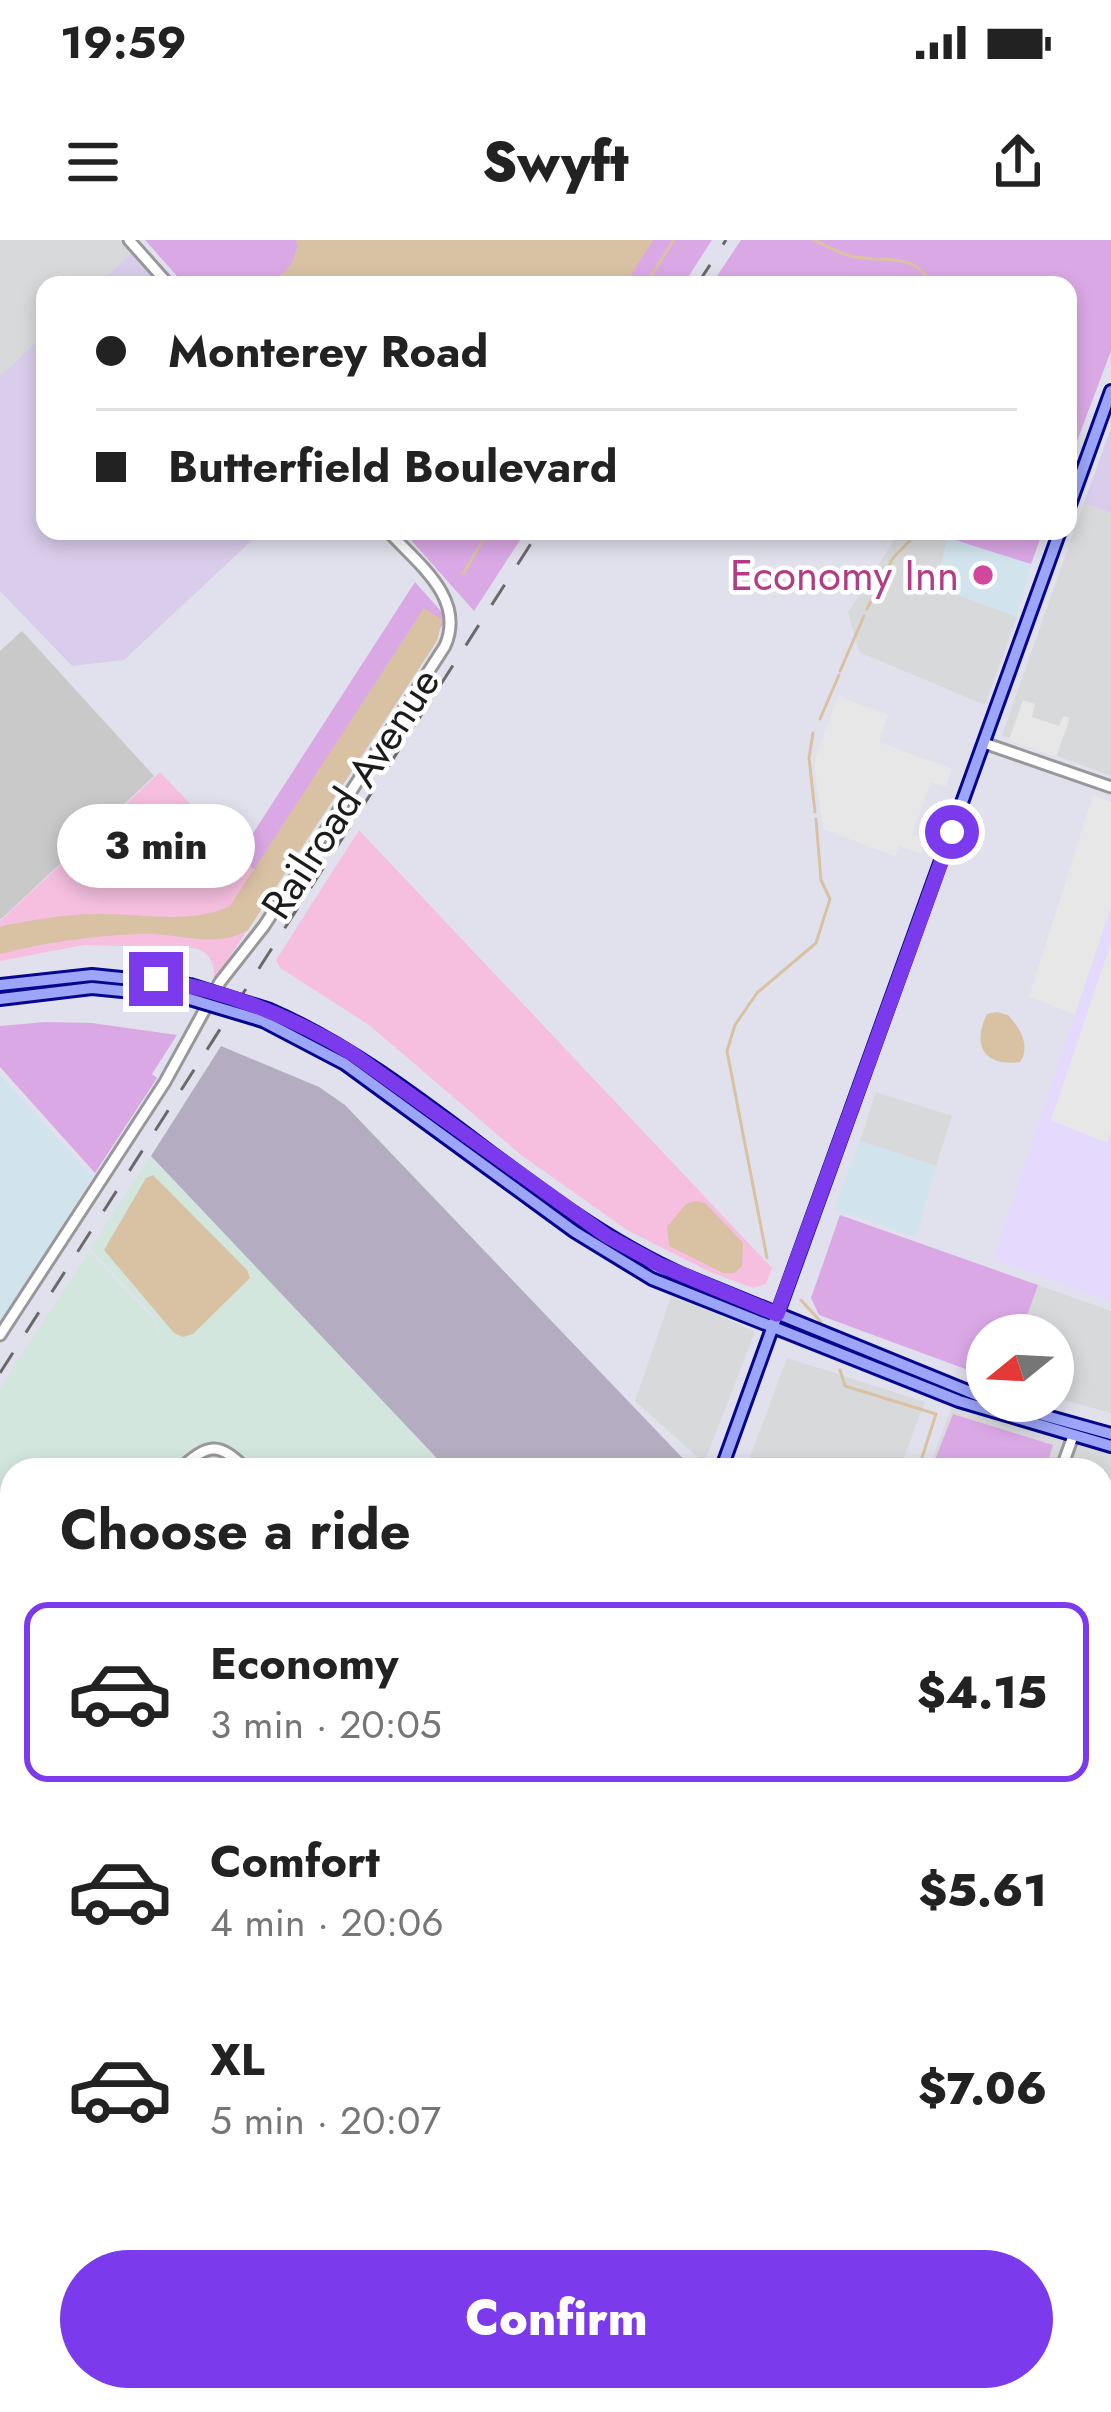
<!DOCTYPE html>
<meta charset="utf-8">
<style>
body{margin:0;font-family:Jost,sans-serif;background:#f6f6f6;color:#222;height:100vh;display:flex;flex-direction:column;font-size:45px;white-space:nowrap}
*{box-sizing:border-box;margin:0}
p{font-size:39px;color:#767676}
.icon{flex:none;width:66px;height:66px;fill:none;stroke:currentColor;stroke-width:2;stroke-linecap:round;stroke-linejoin:round}
.map{position:relative;flex:1;overflow:hidden}
.details{position:absolute;left:0px;top:1218px;width:1113px;height:954px;display:flex;flex-direction:column;background:#fff;border-radius:36px 36px 0 0;box-shadow:0 6px 18px #0003}
.details>*{flex:none}
.top-card{position:absolute;left:36px;top:36px;width:1041px;height:264px;border-radius:24px;box-shadow:0 6px 18px #0003;display:grid;align-content:center;height:264px;padding:0 60px;background:#fff}
.needle{width:78px;rotate:252deg}
.fabs{position:absolute;left:966px;top:1074px;display:grid;gap:24px}
.fabs a{display:grid;place-items:center;width:108px;height:108px;border-radius:50%;background:#fff;box-shadow:0 6px 18px #0003;font-size:60px}
.end{position:absolute;width:54px;height:54px;margin:-27px;border:15px solid #7c3aed;background:#fff;box-shadow:0 0 0 6px #fff}
.from{border-radius:50%}
.bubble{position:absolute;height:84px;border-radius:42px;background:#fff;box-shadow:0 6px 18px #0003;font-size:39px;font-weight:800;line-height:84px;text-align:center}
.top-card b{display:flex;align-items:center;gap:42px;height:114px;font-size:45px}
.top-card b+b{border-top:3px solid #e0e0e0}
.top-card i{width:30px;height:30px;background:#222}
ul{padding:0;list-style:none}
li{display:flex;align-items:center;gap:36px;height:180px;margin:0 24px 18px;padding:0 36px;border:6px solid transparent;border-radius:24px}
li div{flex:1}
li b{display:block;font-size:45px}
li em{font-style:normal;font-weight:800}
li.active{border-color:#7c3aed}
li>.icon{width:108px;height:108px;stroke-width:1.5}
h2{padding:0 60px;font-size:54px;line-height:144px}
.primary-button{display:flex;gap:24px;margin-top:auto;padding:24px 60px}
.primary-button a{flex:1;height:138px;border-radius:72px;background:#7c3aed;color:#fff;font-size:48px;font-weight:800;line-height:138px;text-align:center}
.status{display:flex;justify-content:space-between;align-items:center;height:84px;padding:0 60px;background:#fff;direction:ltr}
.status svg{height:33px;fill:currentColor}
header{display:flex;justify-content:space-between;align-items:center;height:156px;padding:0 60px;background:#fff;font-size:54px;font-weight:800}
.map>svg:first-child{display:block}
</style>
<div class="status"><b>19:59</b><svg viewBox="0 0 49 12"><path d="M0 12V9h3v3zM5 12V6h3v6zM10 12V3h3v9zM15 12V0h3v12zM26 1h20v11H26zM47 4h2v5h-2z"/></svg></div>
<header><svg class="icon" aria-label="menu" viewBox="0 0 24 24"><path d="M4 6h16M4 12h16M4 18h16"/></svg>Swyft<svg class="icon" aria-label="share" viewBox="0 0 24 24"><path d="M12 15V3M7 8l5-5 5 5M5 13v7h14v-7"/></svg></header>
<div class="map">
<svg width="1111" height="2172" viewBox="0 0 1111 2172">
<rect width="100%" height="100%" fill="#e1e1ed"/>
<!-- residential -->
<path fill="#d8d9da" d="M0 0H119L131 13 97 45H45V94L0 136Z
M1084 263 1111 273V536L1002 495Z
M900 291 950 295 934 346 1017 377 985 465 859 412 848 372Z
M876 852 952 876 936 926 860 901Z
M1038 1045 1111 1071V1173L1053 1157V1095H1020Z
M672 1054 755 1092 704 1223 635 1161Z
M787 1118 925 1162 899 1230H745Z
M952 1167 1111 1208V1401L1101 1413V1230H928Z
M1101 1581 1111 1584V2121L1101 2119Z
M2 1760 12 1770V2045L0 2054Z
M8 2078 12 2081V2160H61L48 2172H0V2080Z
M1101 2153 1111 2155V2172H809L805 2160H1101Z"/>
<!-- commercial -->
<path fill="#d1e3ed" d="M949 294 1032 324 1016 377 934 345Z
M0 835 92 936 0 1094Z
M860 901 936 926 916 997 834 969Z
M12 1558V1718L0 1705V1569Z
M127 2160H247L235 2172H119L117 2170Z
M302 2160H367L376 2172H286Z"/>
<!-- industrial -->
<path fill="#d3e6dd" d="M151 914 452 1230H12V1526L0 1537V1148L89 1011 152 1077 167 1112 153 1075 90 1009Z"/>
<!-- education -->
<path fill="#e5dafd" d="M1111 667V1062L993 1019Z"/>
<!-- religious -->
<path fill="#c9c9c9" d="M22 391 154 536 0 680V411Z"/>
<!-- construction -->
<path fill="#b4adc1" d="M221 806 319 847 345 865 694 1230H448L151 916Z"/>
<!-- farmland -->
<path fill="#d9cdeb" d="M131 13 159 45H97Z
M45 94V291H262L124 420 72 426 0 351V136Z
M1111 188V273L1084 263Z"/>
<!-- grass -->
<path fill="#dba8e6" d="M145 0H712L683 45H185Z
M741 0H1111V111L1068 225V45H711Z
M403 291H526L474 371Z
M927 291H1043L1031 324Z
M415 342 447 378 273 650 239 615Z
M45 782 92 783 177 795 152 834 157 838 95 933 0 827V786Z
M840 975 1038 1045 1020 1095H987V1137L819 1075 811 1058Z
M953 1174 1053 1205 1045 1230H931Z"/>
<!-- park -->
<path fill="#f6bfe0" d="M160 532 273 650 213 743C216 727 212 713 195 708L84 705 0 721V681Z
M359 590 772 1028 766 1044 753 1048 710 1032 627 990 521 915 369 785 280 728 276 720Z
M1111 1403V1589L1101 1586V1416Z
M1101 2099 1111 2100V2156L1101 2155Z
M451 2160H764L740 2172H418L415 2165 424 2161 431 2167Z"/>
<!-- parking -->
<path fill="#e7e7e7" d="M838 456 888 475 879 502 952 529 946 546 931 542 912 594 926 600 921 614 899 606 895 616 823 589 814 523Z
M1023 460 1035 464 1032 477 1059 486 1063 476 1070 478 1056 517 1009 500Z
M1093 555 1111 562V667L1075 774 1029 757Z
M1111 703V892L1107 903 1051 880Z"/>
<!-- water -->
<path fill="#d9c1a3" d="M295 0H653L625 45H271L292 23 298 5Z
M424 368 442 380 437 401 248 690C214 710 177 692 139 694 91 696 47 702 0 714V687L6 685C34 680 62 675 90 674 136 672 188 686 230 666Z
M997 772 1008 775C1020 788 1031 806 1020 822 983 827 972 804 987 774Z
M153 935 247 1030 250 1038 193 1094 183 1097 174 1093 104 1010 146 938Z
M696 961 705 963 743 1003 742 1026 734 1033H723L669 1006 667 987 686 964Z"/>
<g fill="none" stroke-linecap="round" stroke-linejoin="round">
<!-- stream -->
<path stroke="#d9c1a3" stroke-width="3" d="M814 0C825 5 838 13 851 16 883 24 913 9 932 45
M645 45 674 0
M463 334 488 291
M867 369 893 318 919 291
M840 431 864 376
M820 479 839 435
M813 493 809 518 815 572
M767 1018 727 811 735 785 757 753 816 703 830 659 821 640 816 579
M801 1060 821 1082
M840 1130 845 1146 936 1174 918 1230
M1101 2129 1111 2130
M488 2172 549 2160"/>
<!-- minor casing -->
<g stroke="#989898" stroke-width="15">
<path id="minor" d="M129 0 169 45
M984 503 1111 547
M0 1095 165 842 220 742 264 686 445 406C466 358 418 324 388 291
M179 1230C208 1203 219 1201 247 1230
M1061 1230 1073 1196
M1101 1351 1111 1334
M0 1398 12 1387
M0 1454 12 1467
M0 1553 12 1541
M1101 1659 1111 1630
M1101 1749 1111 1752
M1101 1863 1111 1866
M1101 1970 1111 1942
M0 2053 12 2066
M98 2160 109 2172
M379 2160 387 2172
M400 2160 406 2172
M795 2160 799 2172
M64 2172 78 2160
M915 2172 916 2160
M1019 2172V2160"/>
</g>
<!-- major casing -->
<g stroke="#06078d" stroke-width="16">
<path id="major" d="M1068 270 1111 151
M0 745 92 735 190 745
M0 759 92 748 183 757
M270 770C421 836 533 968 683 1035L987 1159
M263 781 345 824 575 992 652 1039 959 1161 1111 1206
M992 1161 1111 1194
M721 1230 1060 291
M0 1723 12 1735
M0 1745 12 1758
M260 2172 268 2160
M280 2172 292 2160"/>
</g>
<!-- minor -->
<use href="#minor" stroke="#fff" stroke-width="9"/>
<!-- major -->
<use href="#major" stroke="#9ca5f7" stroke-width="10"/>
<!-- rail -->
<path stroke="#696969" stroke-width="3" stroke-dasharray="24 24" stroke-linecap="butt" d="M697 45 726 0
M0 1133 539 291"/>
<!-- major-bridge casing -->
<g stroke="#06078d" stroke-width="16" stroke-linecap="butt">
<path id="major-bridge" d="M190 745 270 770
M183 757 263 781"/>
</g>
<!-- major-bridge -->
<use href="#major-bridge" stroke="#9ca5f7" stroke-width="10"/>
</g>
<g fill="none" stroke-linecap="round" stroke-linejoin="round">
<!-- route -->
<path stroke="#7c3aed" stroke-width="15" d="M156 739C228 751 291 776 353 814L607 996 660 1025 777 1074 952 592"/>
</g>
<!-- markers -->
<circle fill="#d1479c" stroke="#fff" stroke-width="4.5" cx="983" cy="335" r="12"/>
<g text-anchor="middle" stroke-width="9" stroke-linejoin="round" paint-order="stroke">
<!-- hotel labels -->
<g font-size="42" fill="#b23c85" stroke="#fff" text-anchor="end">
<text x="959" y="350">Economy Inn</text>
</g>
<!-- street labels -->
<g font-size="42" fill="#1b1b1b" stroke="#fff">
<text transform="translate(350 553) rotate(-57)" y="15">Railroad Avenue</text>
</g>
</g>
</svg>
<div class="fabs">
<a><svg class="needle" viewBox="-14 -14 28 28"><path d="M0-13l5 13h-10z" fill="#e53935"/><path d="M0 13l5-13h-10z" fill="#767676"/></svg></a>
</div>
<i class="end from" style="left:952px;top:592px"></i>
<i class="end" style="left:156px;top:739px"></i>
<div class="bubble" style="left:57px;top:564px;width:198px">3 min</div>
<div class="top-card">
<b><i class="from"></i>Monterey Road</b>
<b><i></i>Butterfield Boulevard</b>
</div>
<section class="details">
<h2>Choose a ride</h2>
<ul>
<li class="active"><svg class="icon" aria-label="car" viewBox="0 0 24 24"><path d="M5 17H2v-5l4-1 3-4h7l3 4 3 1v5h-3M9 17h6M6 11h13"/><circle cx="7" cy="17" r="2"/><circle cx="17" cy="17" r="2"/></svg><div><b>Economy</b><p>3 min · 20:05</p></div><em>$4.15</em></li>
<li><svg class="icon" aria-label="car" viewBox="0 0 24 24"><path d="M5 17H2v-5l4-1 3-4h7l3 4 3 1v5h-3M9 17h6M6 11h13"/><circle cx="7" cy="17" r="2"/><circle cx="17" cy="17" r="2"/></svg><div><b>Comfort</b><p>4 min · 20:06</p></div><em>$5.61</em></li>
<li><svg class="icon" aria-label="car" viewBox="0 0 24 24"><path d="M5 17H2v-5l4-1 3-4h7l3 4 3 1v5h-3M9 17h6M6 11h13"/><circle cx="7" cy="17" r="2"/><circle cx="17" cy="17" r="2"/></svg><div><b>XL</b><p>5 min · 20:07</p></div><em>$7.06</em></li>
</ul>
<div class="primary-button"><a>Confirm</a></div>
</section>
</div>
